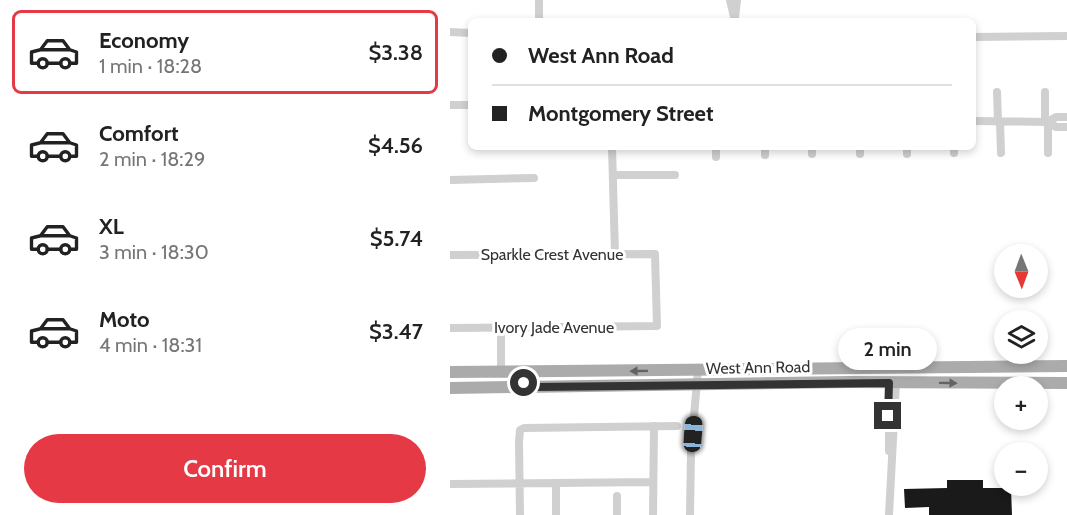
<!DOCTYPE html>
<meta charset="utf-8">
<style>
body{margin:0;font-family:Cabin,sans-serif;background:#f6f6f6;color:#222;height:100vh;display:flex;flex-direction:column;font-size:22px;white-space:nowrap}
*{box-sizing:border-box;margin:0}
p{font-size:20px;color:#767676}
.icon{flex:none;width:33px;height:33px;fill:none;stroke:currentColor;stroke-width:2;stroke-linecap:round;stroke-linejoin:round}
.map{position:relative;flex:1;overflow:hidden}
.panel{display:flex;flex-direction:column;background:#fff;width:450px}
.panel>*{flex:none}
.banner{position:absolute;left:18px;top:18px;width:508px;height:132px;border-radius:9px;box-shadow:0 3px 9px #0003;display:grid;align-content:center;height:132px;padding:0 24px;background:#fff}
.needle{width:39px;rotate:179deg}
.controls{position:absolute;left:544px;top:244px;display:grid;gap:12px}
.controls a{display:grid;place-items:center;width:54px;height:54px;border-radius:50%;background:#fff;box-shadow:0 3px 9px #0003;font-size:30px}
.end{position:absolute;width:27px;height:27px;margin:-14px;border:8px solid #333;background:#fff;box-shadow:0 0 0 3px #fff}
.from{border-radius:50%}
.bubble{position:absolute;height:42px;border-radius:21px;background:#fff;box-shadow:0 3px 9px #0003;font-size:20px;font-weight:600;line-height:42px;text-align:center}
.car{position:absolute;width:18px;height:36px;margin:-18px -9px;border-radius:8px;box-shadow:0 0 4px 2px #0007;background:linear-gradient(#222 24%,#8ab4d8 0 40%,#222 0 76%,#8ab4d8 0 86%,#222 0)}
.banner b{display:flex;align-items:center;gap:21px;height:57px;font-size:22px}
.banner b+b{border-top:2px solid #e0e0e0}
.banner i{width:15px;height:15px;background:#222}
ul{padding:10px 0 0;list-style:none}
li{display:flex;align-items:center;gap:18px;height:84px;margin:0 12px 9px;padding:0 12px;border:3px solid transparent;border-radius:9px}
li div{flex:1}
li b{display:block;font-size:22px}
li em{font-style:normal;font-weight:600}
li.active{border-color:#e63946}
li>.icon{width:54px;height:54px;stroke-width:1.5}
.button{display:flex;gap:12px;margin-top:auto;padding:12px 24px}
.button a{flex:1;height:69px;border-radius:36px;background:#e63946;color:#fff;font-size:24px;font-weight:600;line-height:69px;text-align:center}
main{display:flex;flex:1;min-height:0}
.map>svg:first-child{display:block}
</style>
<main>
<section class="panel">
<ul>
<li class="active"><svg class="icon" aria-label="car" viewBox="0 0 24 24"><path d="M5 17H2v-5l4-1 3-4h7l3 4 3 1v5h-3M9 17h6M6 11h13"/><circle cx="7" cy="17" r="2"/><circle cx="17" cy="17" r="2"/></svg><div><b>Economy</b><p>1 min · 18:28</p></div><em>$3.38</em></li>
<li><svg class="icon" aria-label="car" viewBox="0 0 24 24"><path d="M5 17H2v-5l4-1 3-4h7l3 4 3 1v5h-3M9 17h6M6 11h13"/><circle cx="7" cy="17" r="2"/><circle cx="17" cy="17" r="2"/></svg><div><b>Comfort</b><p>2 min · 18:29</p></div><em>$4.56</em></li>
<li><svg class="icon" aria-label="car" viewBox="0 0 24 24"><path d="M5 17H2v-5l4-1 3-4h7l3 4 3 1v5h-3M9 17h6M6 11h13"/><circle cx="7" cy="17" r="2"/><circle cx="17" cy="17" r="2"/></svg><div><b>XL</b><p>3 min · 18:30</p></div><em>$5.74</em></li>
<li><svg class="icon" aria-label="car" viewBox="0 0 24 24"><path d="M5 17H2v-5l4-1 3-4h7l3 4 3 1v5h-3M9 17h6M6 11h13"/><circle cx="7" cy="17" r="2"/><circle cx="17" cy="17" r="2"/></svg><div><b>Moto</b><p>4 min · 18:31</p></div><em>$3.47</em></li>
</ul>
<div class="button"><a>Confirm</a></div>
</section>
<div class="map">
<svg width="617" height="515" viewBox="0 0 617 515">
<rect width="100%" height="100%" fill="#fff"/>
<!-- building -->
<path fill="#1a1a1a" d="M497 480H533V488H561L562 515H479V507L455 508 454 489 497 488Z"/>
<g fill="none" stroke-linecap="round" stroke-linejoin="round">
<!-- street -->
<path stroke="#d0d0d0" stroke-width="8" d="M89 0V21
M280 0 285 21
M285 18 287 0
M0 32 21 33
M524 37 617 36
M547 92 548 122
M595 92V122
M0 105H21
M524 121 598 122 606 127H617
M550 122 551 153
M598 122V153
M598 122 606 117H617
M162 147 165 254
M266 147V157
M315 147V155
M362 147V154
M410 147V154
M457 147V154
M504 147V153
M163 175H225
M0 180 84 178
M0 255 205 254 207 326 0 328
M51 328V373
M439 383V451
M106 483V515
M0 484 203 482
M167 496V515
M70 515 69 441 70 430 74 428 227 426
M203 515 204 426
M240 515 241 451 248 370
M439 515 446 383"/>
<!-- primary -->
<path stroke="#ababab" stroke-width="12" d="M0 372 617 366
M0 388 399 382 617 383"/>
</g>
<!-- one-way arrows -->
<defs><path id="oneway-solid" d="M-6-.8H1V-3.2L6.5 0L1 3.2V.8H-6Z" transform="scale(1.5)"/></defs>
<g fill="#636363">
<use href="#oneway-solid" transform="translate(189 371) rotate(179)"/>
<use href="#oneway-solid" transform="translate(498 383) rotate(1)"/>
</g>
<g fill="none" stroke-linecap="round" stroke-linejoin="round">
<!-- route -->
<path stroke="#333" stroke-width="8" d="M74 383 86 387 439 383 438 416"/>
</g>
<g text-anchor="middle" stroke-width="6" stroke-linejoin="round" paint-order="stroke">
<!-- street labels -->
<g font-size="16" fill="#333" stroke="#fff">
<text x="102" y="260">Sparkle Crest Avenue</text>
<text x="104" y="333">Ivory Jade Avenue</text>
<text transform="translate(308 367) rotate(-1)" y="6">West Ann Road</text>
</g>
</g>
</svg>
<div class="controls">
<a><svg class="needle" viewBox="-14 -14 28 28"><path d="M0-13l5 13h-10z" fill="#e53935"/><path d="M0 13l5-13h-10z" fill="#767676"/></svg></a>
<a><svg class="icon" aria-label="layers" viewBox="0 0 24 24"><path d="M12 4l9 5-9 5-9-5zM3 14l9 5 9-5"/></svg></a>
<a>+</a>
<a>−</a>
</div>
<i class="end from" style="left:74px;top:383px"></i>
<i class="end" style="left:438px;top:416px"></i>
<div class="bubble" style="left:388px;top:328px;width:99px">2 min</div>
<i class="car" style="left:243px;top:434px;rotate:4deg"></i>
<div class="banner">
<b><i class="from"></i>West Ann Road</b>
<b><i></i>Montgomery Street</b>
</div>
</div>
</main>
